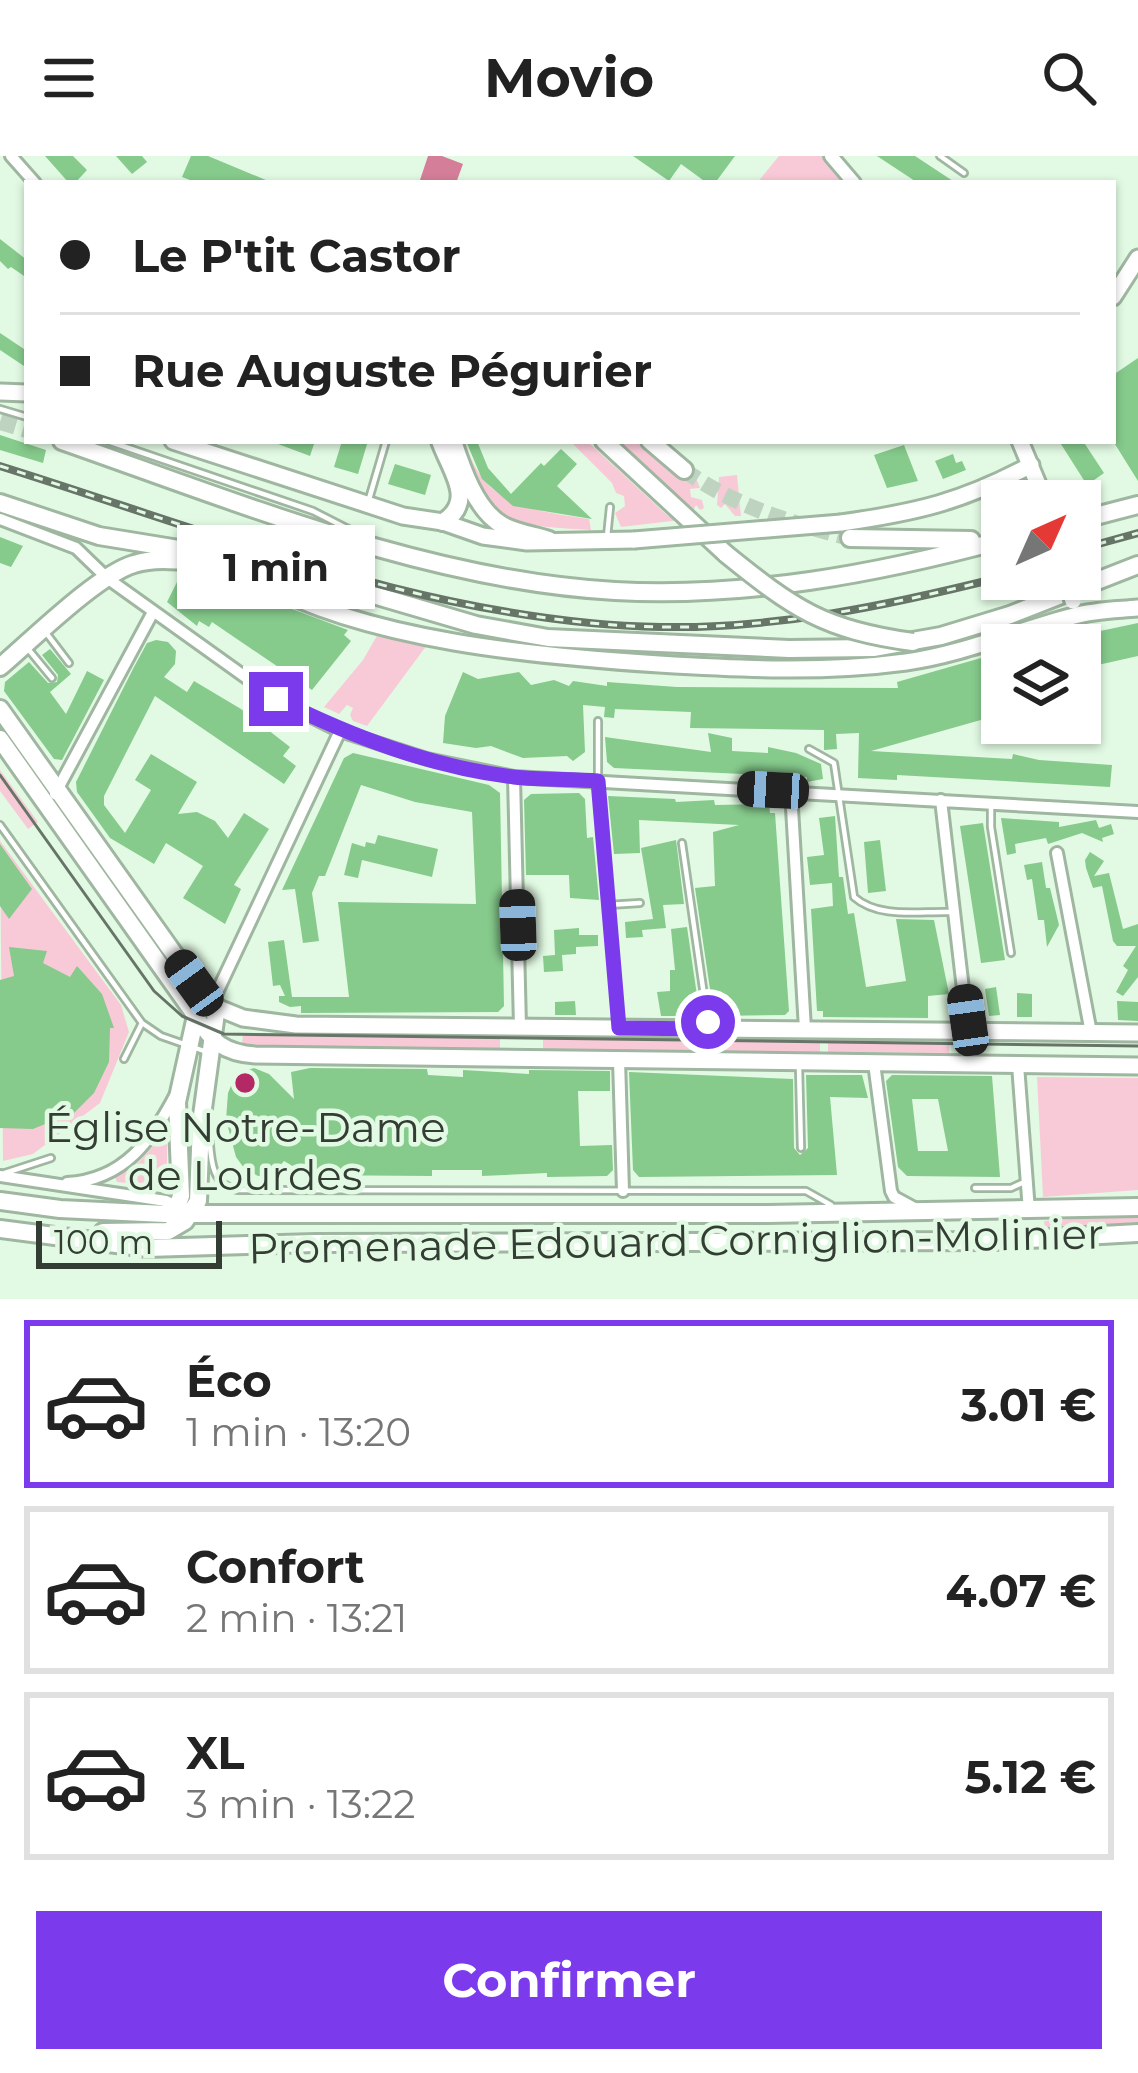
<!DOCTYPE html>
<html lang="fr">
<meta charset="utf-8">
<style>
body{margin:0;font-family:Montserrat,sans-serif;background:#f6f6f6;color:#222;height:100vh;display:flex;flex-direction:column;font-size:45px;white-space:nowrap}
*{box-sizing:border-box;margin:0}
p{font-size:39px;color:#767676}
.icon{flex:none;width:66px;height:66px;fill:none;stroke:currentColor;stroke-width:2;stroke-linecap:round;stroke-linejoin:round}
.map{position:relative;height:1143px;overflow:hidden}
.details{display:flex;flex-direction:column;background:#fff;flex:1}
.details>*{flex:none}
.top-card{position:absolute;left:24px;top:24px;width:1092px;height:264px;border-radius:0px;box-shadow:0 3px 9px #0004;display:grid;align-content:center;height:264px;padding:0 36px;background:#fff}
.needle{width:78px;rotate:45deg}
.controls{position:absolute;left:981px;top:324px;display:grid;gap:24px}
.controls a{display:grid;place-items:center;width:120px;height:120px;border-radius:0px;background:#fff;box-shadow:0 3px 9px #0004;font-size:60px}
.scale{position:absolute;left:36px;bottom:30px;width:186px;box-sizing:border-box;padding-left:12px;border:6px solid #333d34;border-top:0;font-size:33px;line-height:42px;white-space:nowrap;color:#333d34;-webkit-text-stroke:9px #e2fae3;paint-order:stroke}
.end{position:absolute;width:54px;height:54px;margin:-27px;border:15px solid #7c3aed;background:#fff;box-shadow:0 0 0 6px #fff}
.from{border-radius:50%}
.bubble{position:absolute;height:84px;border-radius:0px;background:#fff;box-shadow:0 3px 9px #0004;font-size:39px;font-weight:700;line-height:84px;text-align:center}
.car{position:absolute;width:36px;height:72px;margin:-36px -18px;border-radius:15px;box-shadow:0 0 9px 3px #0007;background:linear-gradient(#222 24%,#8ab4d8 0 40%,#222 0 76%,#8ab4d8 0 86%,#222 0)}
.top-card b{display:flex;align-items:center;gap:42px;height:114px;font-size:45px}
.top-card b+b{border-top:3px solid #e0e0e0}
.top-card i{width:30px;height:30px;background:#222}
ul{padding:21px 0 0;list-style:none}
li{display:flex;align-items:center;gap:36px;height:168px;margin:0 24px 18px;padding:0 12px;border:6px solid #e0e0e0;border-radius:0px}
li div{flex:1}
li b{display:block;font-size:45px}
li em{font-style:normal;font-weight:700}
li.current{border-color:#7c3aed}
li>.icon{width:108px;height:108px;stroke-width:1.5}
.cta{display:flex;gap:24px;margin-top:auto;padding:24px 36px}
.cta a{flex:1;height:138px;border-radius:0px;background:#7c3aed;color:#fff;font-size:48px;font-weight:700;line-height:138px;text-align:center}
header{display:flex;justify-content:space-between;align-items:center;height:156px;padding:0 36px;background:#fff;font-size:54px;font-weight:700}
.map>svg:first-child{display:block}
</style>
<header><svg class="icon" aria-label="menu" viewBox="0 0 24 24"><path d="M4 6h16M4 12h16M4 18h16"/></svg>Movio<svg class="icon" aria-label="search" viewBox="0 0 24 24"><circle cx="10" cy="10" r="6"/><path d="M15 15l6 6"/></svg></header>
<div class="map">
<svg width="1138" height="1143" viewBox="0 0 1138 1143">
<rect width="100%" height="100%" fill="#e2fae3"/>
<!-- green -->
<path fill="#f8cad7" d="M779 0H822L843 27H757Z
M459 285H465C483 350 530 354 589 363L591 374C501 369 495 369 459 285Z
M570 285H587L668 360 679 349 610 285H635L683 324 684 308 690 307 700 332 690 333 691 341 702 344 704 352 700 354 696 349 689 363 621 371 615 357 625 350 624 340 616 337 612 327Z
M737 319 741 360H735L725 348 721 352 717 349 719 321Z
M378 478 427 489 367 570 353 565 350 559 353 552 347 549 339 558 324 551 363 504Z
M0 614 38 666 28 673 0 635Z
M0 685 121 849 129 876 100 947 33 998 3 1005Z
M243 877 500 880V893L242 889Z
M543 881 820 884V896L543 893Z
M828 884 949 885V897L828 896Z
M1037 921 1138 922V1034L1043 1041Z
M163 979 167 982V1031L117 1026 115 1021 139 1006Z
M1138 1058V1066L1045 1073 1044 1065Z"/>
<!-- water -->
<path fill="#d57e9a" d="M428 0H442L463 8 456 27H419Z"/>
<!-- building -->
<path fill="#86ca8c" fill-rule="evenodd" d="M45 0H73L87 14 75 27H69Z
M116 0H142L147 6 132 18Z
M191 0H208L273 27H198L182 21Z
M633 0H735L715 27H707L681 8 669 25Z
M877 0H915L956 27H918Z
M0 83 27 104V122L11 111 8 113 0 105Z
M0 177 27 195V212L0 194Z
M1138 202V325L1113 285V219Z
M0 279 46 294 43 307 0 294Z
M270 285H315L310 300Z
M342 285H368L358 318 334 311Z
M466 285H477L488 312 511 338 541 307 544 310 561 293 577 308 557 330 592 363 513 350 482 323Z
M1059 285H1083L1104 317 1087 329Z
M904 289 918 325 887 332 874 299Z
M953 298 956 307 962 305 966 314 943 323 935 305Z
M395 308 431 319 425 339 388 328Z
M0 381 23 390 11 411 0 407Z
M177 426 215 430 212 437 234 452 238 438 284 450 348 474 344 479 351 485 312 534 212 466 209 471 199 465 197 470 167 446Z
M1138 467V500L1080 513V489H1054L1053 485Z
M156 484 168 486 176 495 175 508 164 521 187 536 194 525 241 553 290 591 283 600 296 610 284 628 155 540 104 640V649L125 677 151 634 135 624 151 598 197 626 178 658 197 656 215 665 228 682 244 657 269 673 234 729 241 733 225 768 183 742 203 710 166 687 154 708 110 682 77 636 76 626 134 511 147 487Z
M50 493 71 518 50 536 66 558 87 515 104 524 62 604 54 603 4 535 5 526 29 506 48 527 57 526 58 519 42 499Z
M1002 496V558L871 595 1012 603 1013 598 1039 604 1112 609 1110 631 897 619V624L858 622 859 577 836 578 837 593 824 594V574L690 572 691 556 615 553 614 562 604 561 605 551 583 549 585 596 573 605 567 600 523 602 491 590 476 592 443 587 445 560 463 516 478 523 519 516 531 529 554 524 569 530 573 525 607 530V526L677 531 898 532 897 526Z
M708 577 732 582V595L768 597V591L796 597 821 608 823 623 807 626V621L614 612 607 606 605 581 711 596Z
M353 597 489 629 500 637 504 850 498 856 301 857V850L290 851 279 846V840H285L280 829 273 830 268 786 284 784 292 841H349L338 746 476 748 472 656 415 646 361 629 325 720H319L312 737 319 785 303 787 295 733 282 734 344 602Z
M579 637 585 643 587 682 593 681 599 744 570 742 569 719H526L524 644 531 638Z
M608 640 675 643 676 646 714 644 715 649 769 648 770 657H775L789 855 785 859 714 860 695 732 715 730 713 676 739 669 639 664 640 697 614 698Z
M835 660 839 721H843L848 758 854 757 866 831 906 825 896 763 934 764 949 838 928 840V862L823 861V855H817L811 753 833 750 832 727 810 729 807 701 824 699 819 662Z
M1001 662 1059 666V671L1096 664 1099 672 1111 668 1114 678 1102 682 1103 686 1082 677 1048 688 1046 682 1015 688 1016 697 1007 699Z
M983 667 1005 804 981 807 960 670Z
M378 679 438 693 432 721 362 704 358 722 344 719 352 687 365 691 366 686 375 688Z
M676 684 684 748 663 749 666 772 642 774 643 781 626 782 625 766 653 763 641 692Z
M880 684 886 735 868 737 864 686Z
M0 688 32 733 9 763 0 750Z
M1090 696 1104 705 1094 720 1109 717 1123 773 1138 768V821L1123 840 1116 836 1128 814 1123 810 1136 790H1117L1113 785 1102 730 1093 732 1086 712 1085 704Z
M1042 706 1046 732H1050L1059 769 1047 791 1044 764H1038L1032 723 1027 724 1024 709Z
M687 771 700 860H661L657 836 670 835V814H675L671 773Z
M579 772V779H598V790L576 791V798L562 799 563 815 544 816 543 800 555 799 554 774Z
M9 791 47 795 43 807 70 821 77 810 102 838 114 872H110L109 906 94 937 69 962 67 959 33 973 0 972V824L14 820Z
M996 831 1000 859 989 860 985 833Z
M1017 837 1032 838V861H1017Z
M575 845 576 859H555V846Z
M1117 845 1138 846V865L1118 864Z
M254 912 269 918 294 943 291 916 310 912 427 913 428 919 463 921V914L529 918V914L610 915V935H578L580 990 612 989 613 1014 607 1020 547 1021V1017L482 1020V1014H432V1020L299 1019V1014L284 1005 273 1018 258 1020 244 1012 236 1001 226 964 228 937 236 918Z
M629 916 793 923 794 992 800 999 808 992 806 919H862L868 942 830 941 837 1019 639 1021 633 1014Z
M892 919 992 920 1000 1021 907 1020 898 1011 886 925ZM912 943H938L948 995H918Z"/>
<g fill="none" stroke-linecap="round" stroke-linejoin="round">
<!-- trunk-tunnel -->
<path stroke="#bfd4c0" stroke-width="16" stroke-dasharray="16 8" stroke-linecap="butt" d="M0 266 27 274
M684 314C734 350 790 367 850 382"/>
<!-- service casing -->
<g stroke="#9fb6a0" stroke-width="10">
<path id="service" d="M940 0 964 17
M0 253 27 261
M108 285 313 355 358 378
M369 343 386 285
M607 381 610 351
M47 478 69 507
M29 494 52 522
M598 565V636L619 870
M809 593 834 607 854 741C879 763 919 755 950 756
M991 647V671L1011 797
M0 669 142 867 161 880 204 895
M682 687 708 867
M608 749 640 747
M124 903 142 867
M799 911 801 992
M208 968C212 994 206 1028 238 1034L806 1035 831 1049
M5 1017 51 1002
M975 1032H1011L1022 1027"/>
</g>
<!-- minor casing -->
<g stroke="#9fb6a0" stroke-width="16">
<path id="minor" d="M11 0 35 27
M0 363 76 392 107 422 276 543 340 575 427 603 514 621 1138 656
M514 621 520 871
M791 635 805 873
M55 638 153 456
M941 644 968 876
M1057 697 1091 877
M211 849 340 575
M619 904 623 1035
M874 907 891 1035 894 1041 918 1054
M1018 909 1029 1055
M0 1020 166 1045 177 1050
M67 1027C124 1024 152 984 176 938"/>
</g>
<!-- tertiary casing -->
<g stroke="#9fb6a0" stroke-width="18">
<path id="tertiary" d="M831 0 854 27"/>
</g>
<!-- secondary casing -->
<g stroke="#9fb6a0" stroke-width="21">
<path id="secondary" d="M1113 141 1138 102
M0 236 27 237
M173 285 403 360 443 366 483 380 527 386 634 384
M1020 285 1045 345
M841 367C918 356 961 346 1031 309
M258 424C367 485 536 500 659 508 741 513 824 517 906 506 963 498 1019 474 1074 460 1095 454 1117 454 1138 452
M211 849 243 862 296 869 1138 877
M196 860C211 886 225 897 255 899L1138 910"/>
</g>
<!-- primary casing -->
<g stroke="#9fb6a0" stroke-width="22">
<path id="primary" d="M0 347 99 380 258 406 343 430
M0 511C32 484 97 419 134 408 168 397 211 411 245 417
M0 553 216 857 201 967 198 1045 185 1065 168 1075 103 1076
M0 583 196 860
M0 1045 60 1053 165 1058H768L1138 1051
M165 1058 178 1048 181 1040 177 946 196 860
M0 1073 147 1092 316 1087 994 1085 1138 1077"/>
</g>
<!-- trunk casing -->
<g stroke="#9fb6a0" stroke-width="22">
<path id="trunk" d="M62 285C237 346 429 425 615 435 746 442 876 418 1002 384
M440 285C450 314 477 345 443 366
M453 285C462 313 476 354 502 369 516 377 534 379 549 384
M604 285 726 398
M650 285 684 314
M1080 364 1138 349
M850 382 971 384
M245 417 355 443
M343 430 476 469 548 482 789 493 873 492 941 480 1010 459 1138 409"/>
</g>
<!-- service -->
<use href="#service" stroke="#fff" stroke-width="4.5"/>
<!-- minor -->
<use href="#minor" stroke="#fff" stroke-width="10"/>
<!-- tertiary -->
<use href="#tertiary" stroke="#fff" stroke-width="12"/>
<!-- secondary -->
<use href="#secondary" stroke="#fff" stroke-width="15"/>
<!-- primary -->
<use href="#primary" stroke="#fff" stroke-width="16"/>
<!-- trunk -->
<use href="#trunk" stroke="#fff" stroke-width="16"/>
<!-- tram -->
<path stroke="#677568" stroke-width="3" d="M0 619 154 835 182 860 224 878 1138 890"/>
<!-- rail casing -->
<g stroke="#677568" stroke-width="8">
<path id="rail" d="M0 310C212 376 437 467 661 471 777 473 890 449 1002 421
M1080 393 1138 377"/>
</g>
<!-- rail -->
<use href="#rail" stroke="#e2fae3" stroke-width="3" stroke-dasharray="9" stroke-linecap="butt"/>
<!-- secondary-bridge casing -->
<g stroke="#9fb6a0" stroke-width="21" stroke-linecap="butt">
<path id="secondary-bridge" d="M634 384 841 367
M1067 423 1073 445"/>
</g>
<!-- trunk-bridge casing -->
<g stroke="#9fb6a0" stroke-width="22" stroke-linecap="butt">
<path id="trunk-bridge" d="M726 398C794 453 824 474 913 486"/>
</g>
<!-- secondary-bridge -->
<use href="#secondary-bridge" stroke="#fff" stroke-width="15"/>
<!-- trunk-bridge -->
<use href="#trunk-bridge" stroke="#fff" stroke-width="16"/>
</g>
<g fill="none" stroke-linecap="round" stroke-linejoin="round">
<!-- route -->
<path stroke="#7c3aed" stroke-width="15" d="M276 543C351 580 430 611 514 621 542 624 570 623 598 625L619 872 708 873V866"/>
</g>
<!-- markers -->
<circle fill="#b42965" stroke="#e2fae3" stroke-width="4.5" cx="245" cy="927" r="12"/>
<g text-anchor="middle" stroke-width="9" stroke-linejoin="round" paint-order="stroke">
<!-- poi labels -->
<g font-size="42" fill="#333d34" stroke="#e2fae3">
<text x="245" y="986">Église Notre-Dame<tspan x="245" dy="48">de Lourdes</tspan></text>
</g>
<!-- street labels -->
<g font-size="42" fill="#333d34" stroke="#e2fae3">
<text transform="translate(676 1085) rotate(-1)" y="15">Promenade Edouard Corniglion-Molinier</text>
</g>
</g>
</svg>
<div class="controls">
<a><svg class="needle" viewBox="-14 -14 28 28"><path d="M0-13l5 13h-10z" fill="#e53935"/><path d="M0 13l5-13h-10z" fill="#767676"/></svg></a>
<a><svg class="icon" aria-label="layers" viewBox="0 0 24 24"><path d="M12 4l9 5-9 5-9-5zM3 14l9 5 9-5"/></svg></a>
</div>
<div class="scale">100 m</div>
<i class="end from" style="left:708px;top:866px"></i>
<i class="end" style="left:276px;top:543px"></i>
<div class="bubble" style="left:177px;top:369px;width:198px">1 min</div>
<i class="car" style="left:773px;top:634px;rotate:273deg"></i>
<i class="car" style="left:518px;top:769px;rotate:358deg"></i>
<i class="car" style="left:194px;top:827px;rotate:324deg"></i>
<i class="car" style="left:968px;top:864px;rotate:352deg"></i>
<div class="top-card">
<b><i class="from"></i>Le P'tit Castor</b>
<b><i></i>Rue Auguste Pégurier</b>
</div>
</div>
<section class="details">
<ul>
<li class="current"><svg class="icon" aria-label="car" viewBox="0 0 24 24"><path d="M5 17H2v-5l4-1 3-4h7l3 4 3 1v5h-3M9 17h6M6 11h13"/><circle cx="7" cy="17" r="2"/><circle cx="17" cy="17" r="2"/></svg><div><b>Éco</b><p>1 min · 13:20</p></div><em>3.01 €</em></li>
<li><svg class="icon" aria-label="car" viewBox="0 0 24 24"><path d="M5 17H2v-5l4-1 3-4h7l3 4 3 1v5h-3M9 17h6M6 11h13"/><circle cx="7" cy="17" r="2"/><circle cx="17" cy="17" r="2"/></svg><div><b>Confort</b><p>2 min · 13:21</p></div><em>4.07 €</em></li>
<li><svg class="icon" aria-label="car" viewBox="0 0 24 24"><path d="M5 17H2v-5l4-1 3-4h7l3 4 3 1v5h-3M9 17h6M6 11h13"/><circle cx="7" cy="17" r="2"/><circle cx="17" cy="17" r="2"/></svg><div><b>XL</b><p>3 min · 13:22</p></div><em>5.12 €</em></li>
</ul>
<div class="cta"><a>Confirmer</a></div>
</section>
